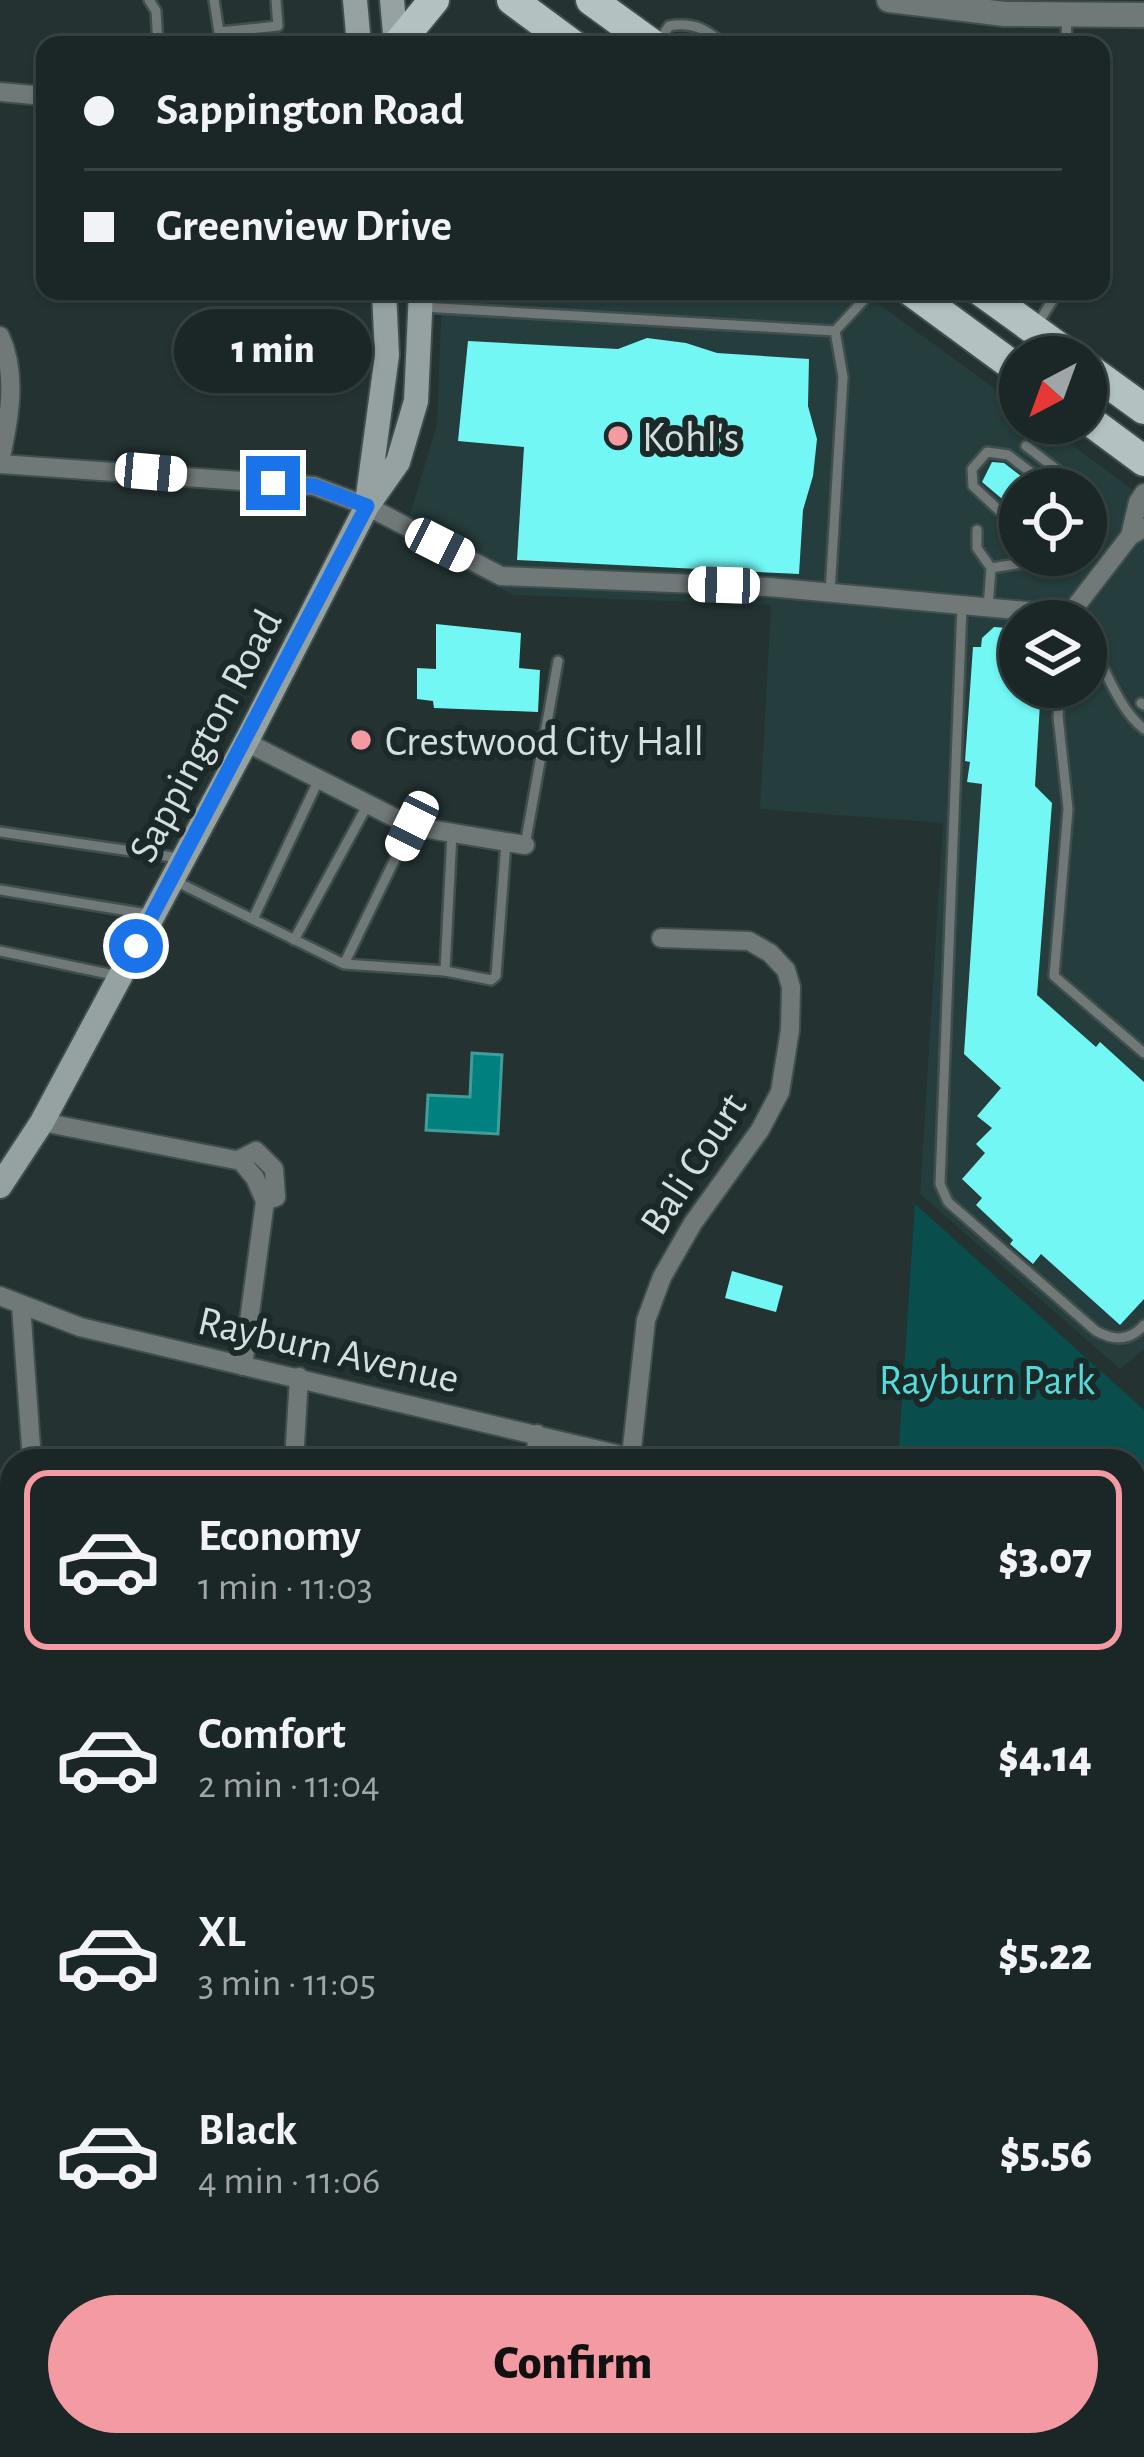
<!DOCTYPE html>
<meta charset="utf-8">
<style>
body{margin:0;font-family:"Alegreya Sans",sans-serif;background:#242e2e;color:#f1f3f6;height:100vh;display:flex;flex-direction:column;font-size:45px;white-space:nowrap}
*{box-sizing:border-box;margin:0}
p{font-size:39px;color:#a0a5a7}
.icon{flex:none;width:66px;height:66px;fill:none;stroke:currentColor;stroke-width:2;stroke-linecap:round;stroke-linejoin:round}
.map{position:relative;flex:1;overflow:hidden}
.details{position:absolute;left:0px;top:1449px;width:1146px;height:1008px;display:flex;flex-direction:column;background:#1b2626;border-radius:36px 36px 0 0;box-shadow:0 3px 9px #0004,0 0 0 3px #394343}
.details>*{flex:none}
.top-card{position:absolute;left:36px;top:36px;width:1074px;height:264px;border-radius:24px;box-shadow:0 3px 9px #0004,0 0 0 3px #394343;display:grid;align-content:center;height:264px;padding:0 48px;background:#1b2626}
.needle{width:78px;rotate:221deg}
.fabs{position:absolute;left:999px;top:336px;display:grid;gap:24px}
.fabs a{display:grid;place-items:center;width:108px;height:108px;border-radius:50%;background:#1b2626;box-shadow:0 3px 9px #0004,0 0 0 3px #394343;font-size:60px}
.end{position:absolute;width:54px;height:54px;margin:-27px;border:15px solid #1a73e8;background:#fff;box-shadow:0 0 0 6px #fff}
.from{border-radius:50%}
.bubble{position:absolute;height:84px;border-radius:42px;background:#1b2626;box-shadow:0 3px 9px #0004,0 0 0 3px #394343;font-size:39px;font-weight:800;line-height:84px;text-align:center}
.car{position:absolute;width:36px;height:72px;margin:-36px -18px;border-radius:15px;box-shadow:0 0 9px 3px #0007;background:linear-gradient(#fff 24%,#345 0 40%,#fff 0 76%,#345 0 86%,#fff 0)}
.top-card b{display:flex;align-items:center;gap:42px;height:114px;font-size:45px}
.top-card b+b{border-top:3px solid #394343}
.top-card i{width:30px;height:30px;background:#f1f3f6}
ul{padding:21px 0 0;list-style:none}
li{display:flex;align-items:center;gap:36px;height:180px;margin:0 24px 18px;padding:0 24px;border:6px solid transparent;border-radius:24px}
li div{flex:1}
li b{display:block;font-size:45px}
li em{font-style:normal;font-weight:800}
li.on{border-color:#f49aa3}
li>.icon{width:108px;height:108px;stroke-width:1.5}
.primary-button{display:flex;gap:24px;margin-top:auto;padding:24px 48px}
.primary-button a{flex:1;height:138px;border-radius:72px;background:#f49aa3;color:#111;font-size:48px;font-weight:800;line-height:138px;text-align:center}
.map>svg:first-child{display:block}
</style>
<div class="map">
<svg width="1144" height="2457" viewBox="0 0 1144 2457">
<rect width="100%" height="100%" fill="#243332"/>
<!-- built -->
<path fill="#253d3c" fill-rule="evenodd" d="M442 291H861L1020 407V423H1042L1144 498V1349L1120 1369 920 1194 943 823 760 809 771 605 514 595 402 542 437 424ZM1020 489H1086V555H1020ZM1020 621H1086V687H1020Z"/>
<!-- green -->
<path fill="#094d4d" d="M915 1204 1144 1410V1665L1134 1658V1461H898Z"/>
<!-- water -->
<path fill="#008180" stroke="#409d9c" stroke-width="3" d="M472 1053 502 1055 498 1134 426 1130 428 1095 470 1097Z"/>
<g fill="none" stroke-linecap="round" stroke-linejoin="round">
<!-- stream -->
<path stroke="#409d9c" stroke-width="6" d="M0 2229 12 2272
M112 2445 119 2457"/>
</g>
<!-- building -->
<path fill="#72f7f4" d="M647 338 686 343 717 353 809 359 808 406 817 439 813 476 803 510 799 574 517 560 524 447 458 441 468 341 618 349Z
M992 462 1004 463 1038 489H1020V514L982 482Z
M436 624 521 633 519 668 540 670 538 712 434 708 433 701 417 699V668L436 669Z
M994 627 1020 629V687H1041L1035 786 1052 803 1037 995 1096 1047 1100 1042 1144 1082V1299L1120 1325 1041 1254 1033 1264 1010 1244 1013 1240 976 1205 982 1198 962 1179 985 1153 976 1144 992 1128 977 1116 1001 1088 964 1054 982 784 967 782 970 762 965 761 973 647H981L982 638Z
M732 1271 783 1286 776 1312 725 1298Z"/>
<g fill="none" stroke-linecap="round" stroke-linejoin="round">
<!-- service casing -->
<g stroke="#404f4e" stroke-width="14">
<path id="service" d="M149 0 156 11 158 45
M214 0 219 32 278 26 276 0
M1066 15 1067 45
M657 44 669 26C694 21 706 30 726 45
M899 45V41L950 45
M422 307 835 331 872 291
M1037 325 1058 291
M1026 446 1082 489
M977 530V548L991 568
M1020 530 973 486 972 469 987 452 1008 455 1053 489
M830 593 843 377 835 331
M962 605 940 1184 948 1202 1096 1331C1114 1341 1130 1341 1144 1325
M988 608 991 568 1029 562 1040 555
M1086 638C1107 667 1116 707 1144 729
M1061 687 1058 716 1068 809 1054 976 1144 1053
M1141 703 1144 705
M0 832 179 858
M525 845 558 661
M173 880 344 964 445 971 491 980 496 976 506 842
M0 890 147 914
M253 919 319 779
M294 940 368 804
M0 951 118 976
M344 964 411 826
M445 971 452 833"/>
</g>
<!-- minor casing -->
<g stroke="#404f4e" stroke-width="22">
<path id="minor" d="M0 92 45 96
M0 336C18 374 9 421 0 461
M0 464 314 486 367 506 501 576 769 587 1069 615 1130 536 1144 528
M1130 536 1138 502 1144 493
M246 742 411 826 525 845
M42 1122 241 1161 255 1178 265 1201 243 1366
M238 1160 256 1151 274 1169 276 1197 265 1201
M0 1296 80 1327 645 1461
M21 1305 32 1461
M631 1457 646 1320 662 1277 693 1223 760 1130 780 1092 790 1030 791 987 786 970 770 953 749 941 661 938
M294 1461 299 1377
M536 1461 537 1434
M0 1532 12 1530
M1134 1684 1144 1690
M1134 1723 1144 1708
M1134 2213 1144 2201
M1134 2363 1144 2372
M369 2445 384 2457
M917 2457 928 2445"/>
</g>
<!-- tertiary casing -->
<g stroke="#404f4e" stroke-width="28">
<path id="tertiary" d="M889 0 1005 14 1144 15"/>
</g>
<!-- secondary casing -->
<g stroke="#404f4e" stroke-width="28">
<path id="secondary" d="M355 0 359 45
M392 0 396 45
M367 503 387 355 384 291
M0 1186 42 1122 246 742 367 506 398 462 416 401 421 291"/>
</g>
<!-- primary casing -->
<g stroke="#404f4e" stroke-width="34">
<path id="primary" d="M512 0 573 45
M591 0 653 45
M397 45 434 0
M911 291 1020 371
M981 291 1072 357
M1086 367 1144 409
M1086 418 1144 461"/>
</g>
<!-- service -->
<use href="#service" stroke="#717878" stroke-width="9"/>
<!-- minor -->
<use href="#minor" stroke="#717878" stroke-width="18"/>
<!-- tertiary -->
<use href="#tertiary" stroke="#717878" stroke-width="24"/>
<!-- secondary -->
<use href="#secondary" stroke="#96a2a1" stroke-width="24"/>
<!-- primary -->
<use href="#primary" stroke="#b3c1c1" stroke-width="30"/>
</g>
<g fill="none" stroke-linecap="round" stroke-linejoin="round">
<!-- route -->
<path stroke="#1a73e8" stroke-width="15" d="M136 946 367 506 314 486 273 483"/>
</g>
<!-- markers -->
<g fill="#f49aa3" stroke="#1b2928" stroke-width="4.5">
<circle cx="618" cy="436" r="12"/>
<circle cx="361" cy="740" r="12"/>
</g>
<g text-anchor="middle" stroke-width="12" stroke-linejoin="round" paint-order="stroke">
<!-- poi labels -->
<g font-size="42" fill="#d6dfdf" stroke="#1b2928" text-anchor="start">
<text x="642" y="451">Kohl's</text>
<text x="385" y="755">Crestwood City Hall</text>
</g>
<!-- street labels -->
<g font-size="42" fill="#d6dfdf" stroke="#1b2928">
<text transform="translate(204 735) rotate(-62)" y="15">Sappington Road</text>
<text transform="translate(692 1163) rotate(-57)" y="15">Bali Court</text>
<text transform="translate(329 1348) rotate(13)" y="15">Rayburn Avenue</text>
</g>
<!-- park labels -->
<g font-size="42" fill="#52dbda" stroke="#1b2928">
<text x="987" y="1394">Rayburn Park</text>
</g>
</g>
</svg>
<div class="fabs">
<a><svg class="needle" viewBox="-14 -14 28 28"><path d="M0-13l5 13h-10z" fill="#e53935"/><path d="M0 13l5-13h-10z" fill="#a0a5a7"/></svg></a>
<a><svg class="icon" aria-label="locate" viewBox="0 0 24 24"><circle cx="12" cy="12" r="6"/><path d="M12 2v4M12 18v4M2 12h4M18 12h4"/></svg></a>
<a><svg class="icon" aria-label="layers" viewBox="0 0 24 24"><path d="M12 4l9 5-9 5-9-5zM3 14l9 5 9-5"/></svg></a>
</div>
<i class="end from" style="left:136px;top:946px"></i>
<i class="end" style="left:273px;top:483px"></i>
<div class="bubble" style="left:174px;top:309px;width:198px">1 min</div>
<i class="car" style="left:151px;top:472px;rotate:95deg"></i>
<i class="car" style="left:440px;top:545px;rotate:117deg"></i>
<i class="car" style="left:724px;top:585px;rotate:272deg"></i>
<i class="car" style="left:412px;top:826px;rotate:206deg"></i>
<div class="top-card">
<b><i class="from"></i>Sappington Road</b>
<b><i></i>Greenview Drive</b>
</div>
<section class="details">
<ul>
<li class="on"><svg class="icon" aria-label="car" viewBox="0 0 24 24"><path d="M5 17H2v-5l4-1 3-4h7l3 4 3 1v5h-3M9 17h6M6 11h13"/><circle cx="7" cy="17" r="2"/><circle cx="17" cy="17" r="2"/></svg><div><b>Economy</b><p>1 min · 11:03</p></div><em>$3.07</em></li>
<li><svg class="icon" aria-label="car" viewBox="0 0 24 24"><path d="M5 17H2v-5l4-1 3-4h7l3 4 3 1v5h-3M9 17h6M6 11h13"/><circle cx="7" cy="17" r="2"/><circle cx="17" cy="17" r="2"/></svg><div><b>Comfort</b><p>2 min · 11:04</p></div><em>$4.14</em></li>
<li><svg class="icon" aria-label="car" viewBox="0 0 24 24"><path d="M5 17H2v-5l4-1 3-4h7l3 4 3 1v5h-3M9 17h6M6 11h13"/><circle cx="7" cy="17" r="2"/><circle cx="17" cy="17" r="2"/></svg><div><b>XL</b><p>3 min · 11:05</p></div><em>$5.22</em></li>
<li><svg class="icon" aria-label="car" viewBox="0 0 24 24"><path d="M5 17H2v-5l4-1 3-4h7l3 4 3 1v5h-3M9 17h6M6 11h13"/><circle cx="7" cy="17" r="2"/><circle cx="17" cy="17" r="2"/></svg><div><b>Black</b><p>4 min · 11:06</p></div><em>$5.56</em></li>
</ul>
<div class="primary-button"><a>Confirm</a></div>
</section>
</div>
